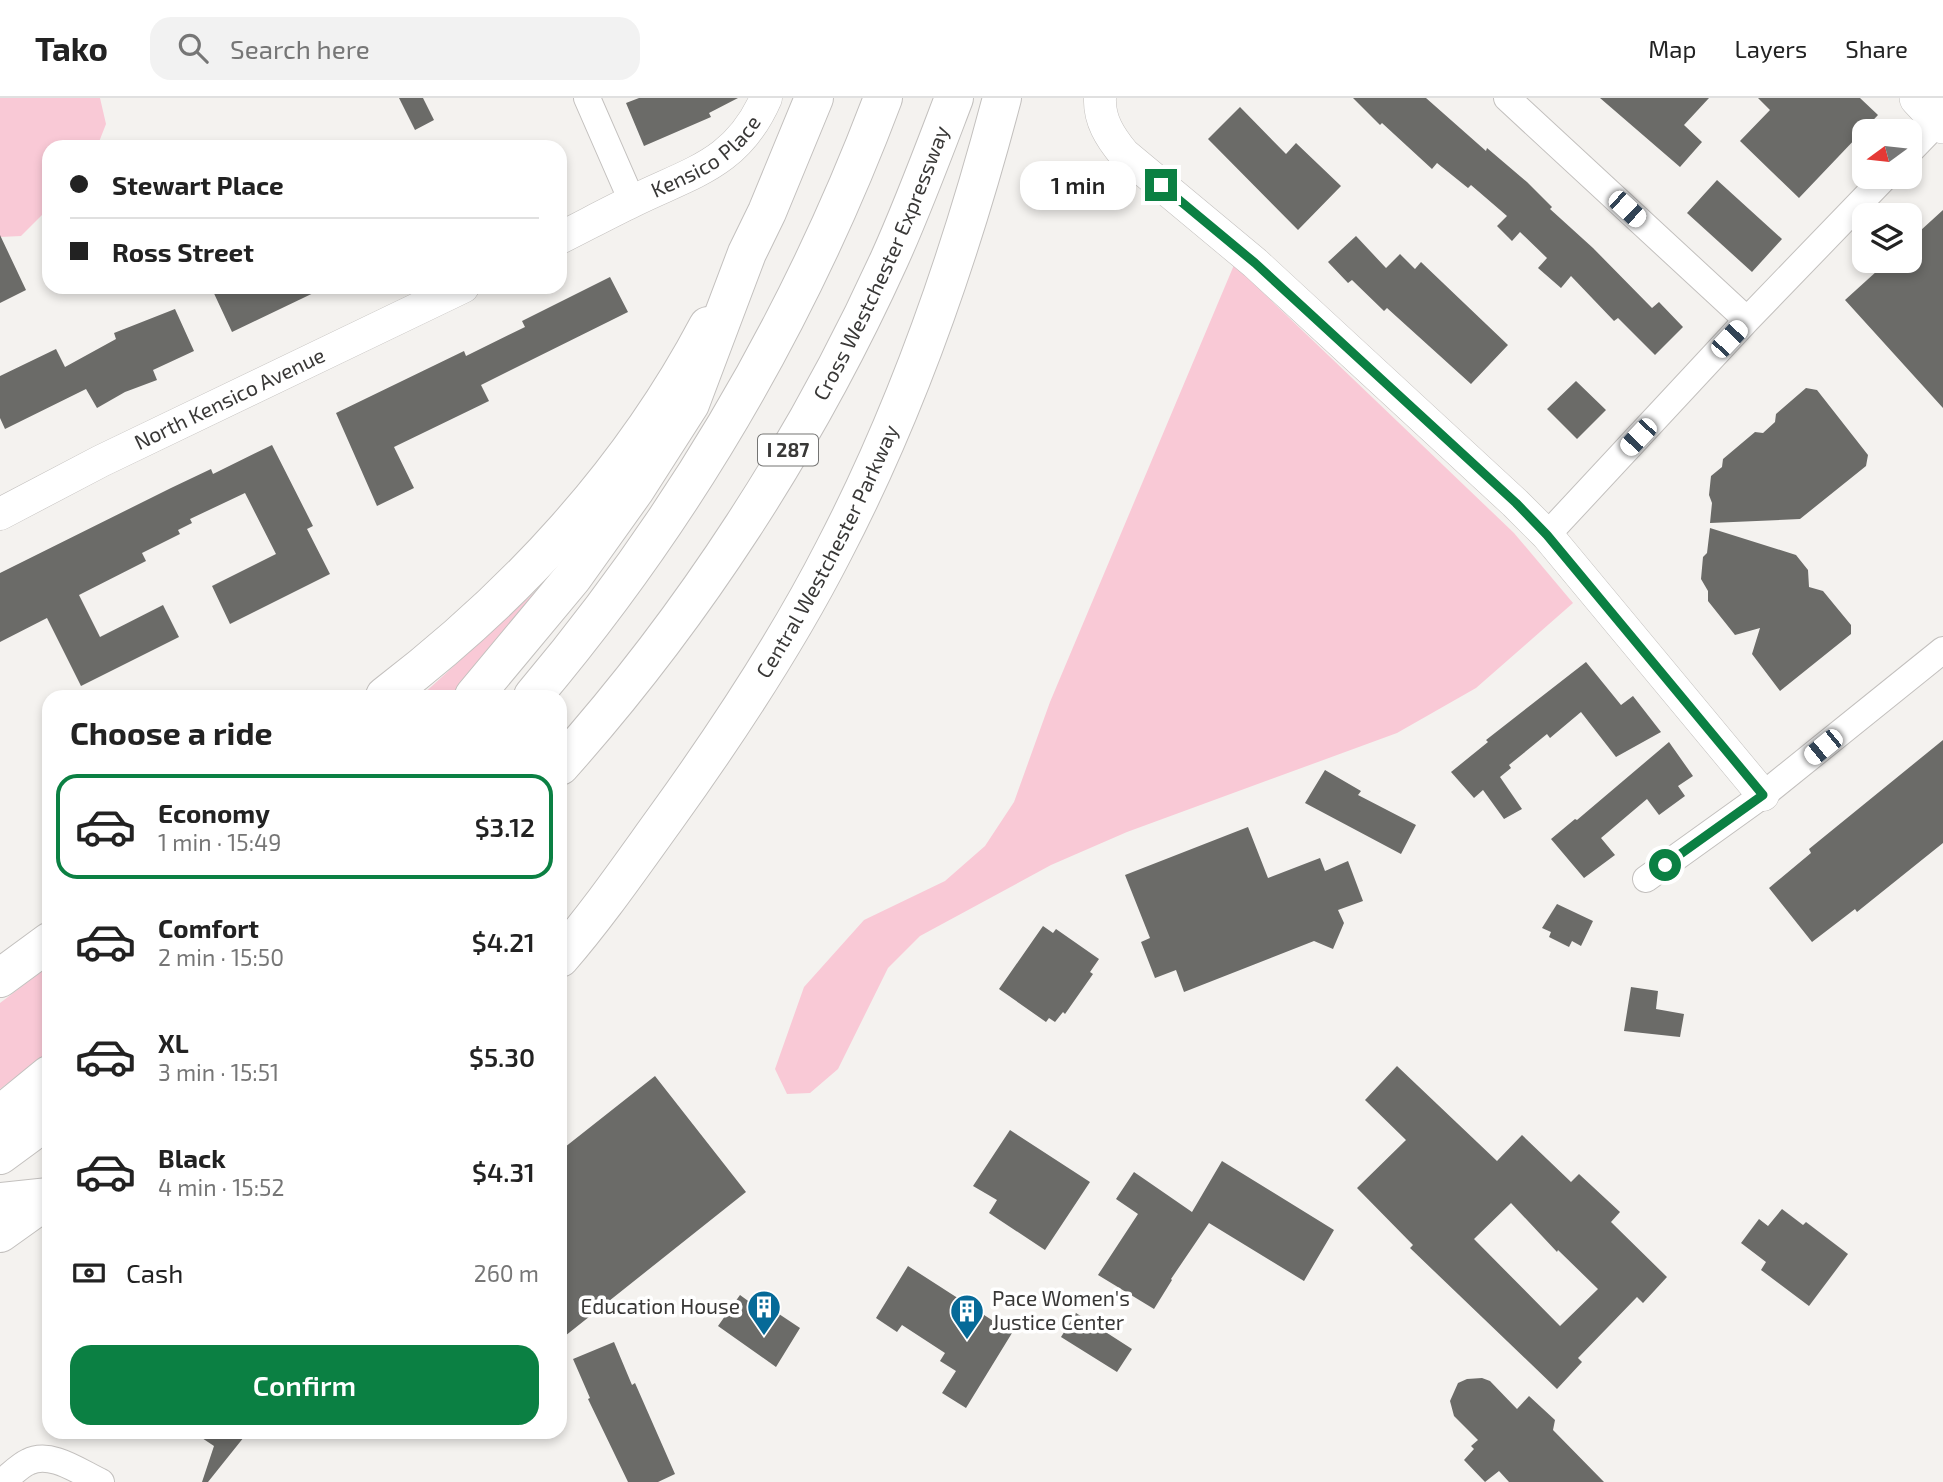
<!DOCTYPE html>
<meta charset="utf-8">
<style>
body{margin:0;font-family:"Exo 2",sans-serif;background:#f2f2f2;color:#222;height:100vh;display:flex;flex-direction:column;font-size:26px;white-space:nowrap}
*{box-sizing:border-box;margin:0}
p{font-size:23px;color:#767676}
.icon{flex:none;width:38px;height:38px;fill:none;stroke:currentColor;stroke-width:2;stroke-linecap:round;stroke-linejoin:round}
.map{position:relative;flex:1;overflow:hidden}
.sheet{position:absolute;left:42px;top:592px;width:525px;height:749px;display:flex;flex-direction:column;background:#fff;border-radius:21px;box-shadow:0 4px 10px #0003}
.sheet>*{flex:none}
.hud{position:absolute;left:42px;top:42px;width:525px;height:154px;border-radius:21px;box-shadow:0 4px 10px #0003;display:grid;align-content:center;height:154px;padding:0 28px;background:#fff}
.needle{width:46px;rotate:255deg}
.controls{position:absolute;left:1852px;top:21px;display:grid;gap:14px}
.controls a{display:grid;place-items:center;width:70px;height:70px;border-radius:14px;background:#fff;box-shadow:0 4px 10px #0003;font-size:35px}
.end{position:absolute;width:32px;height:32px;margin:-16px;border:9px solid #0b8043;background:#fff;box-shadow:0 0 0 4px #fff}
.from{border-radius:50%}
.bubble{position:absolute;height:49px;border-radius:21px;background:#fff;box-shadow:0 4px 10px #0003;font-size:23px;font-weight:600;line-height:49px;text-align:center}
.car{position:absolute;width:21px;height:42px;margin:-21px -10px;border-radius:9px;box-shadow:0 0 5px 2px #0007;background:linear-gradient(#fff 24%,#345 0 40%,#fff 0 76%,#345 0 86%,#fff 0)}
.hud b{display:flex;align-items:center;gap:24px;height:66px;font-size:26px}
.hud b+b{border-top:2px solid #e0e0e0}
.hud i{width:18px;height:18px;background:#222}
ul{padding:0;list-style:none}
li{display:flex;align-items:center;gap:21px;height:105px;margin:0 14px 10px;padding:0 14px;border:4px solid transparent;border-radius:21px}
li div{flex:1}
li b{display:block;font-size:26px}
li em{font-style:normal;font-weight:600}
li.current{border-color:#0b8043}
li>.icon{width:63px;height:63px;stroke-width:1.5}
h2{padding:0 28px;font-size:32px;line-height:84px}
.pay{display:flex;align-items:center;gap:18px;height:77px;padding:0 28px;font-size:26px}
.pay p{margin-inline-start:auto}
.button{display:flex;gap:14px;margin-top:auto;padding:14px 28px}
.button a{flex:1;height:80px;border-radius:21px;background:#0b8043;color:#fff;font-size:28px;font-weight:600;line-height:80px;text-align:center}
header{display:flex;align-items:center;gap:42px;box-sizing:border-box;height:98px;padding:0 35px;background:#fff;border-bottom:2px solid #e0e0e0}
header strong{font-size:33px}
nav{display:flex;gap:38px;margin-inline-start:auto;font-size:24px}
.search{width:490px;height:63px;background:#f2f2f2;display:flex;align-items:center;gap:18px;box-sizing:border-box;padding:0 24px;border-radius:21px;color:#767676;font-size:26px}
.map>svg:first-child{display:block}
</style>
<header>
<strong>Tako</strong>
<div class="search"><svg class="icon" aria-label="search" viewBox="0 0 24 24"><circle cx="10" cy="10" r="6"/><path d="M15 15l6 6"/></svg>Search here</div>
<nav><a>Map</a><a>Layers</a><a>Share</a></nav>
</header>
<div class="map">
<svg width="1943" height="1384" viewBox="0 0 1943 1384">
<rect width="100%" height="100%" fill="#f4f2ef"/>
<!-- green -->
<path fill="#f9c9d6" d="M0 0H100L106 26 97 49H49V110L21 138 0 139Z
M1234 167 1514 435 1573 505 1476 590 1397 635 1127 734 1051 767 920 838 888 870 838 971 810 995 787 996 775 971 804 889 864 822 945 783 985 748 1014 704 1050 604Z
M548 482 483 565 452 598H421Z
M49 868V954L0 991V905Z"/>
<!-- building -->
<path fill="#6b6b68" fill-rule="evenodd" d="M399 0H423L434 22 415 32Z
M639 0H738L709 15 711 19 644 48 626 5Z
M1353 0H1426L1486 53 1487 50 1527 84 1552 109 1550 111 1593 150 1652 210 1659 204 1683 229 1655 257 1618 220 1614 223 1571 178 1561 190 1538 170 1547 160 1520 134 1512 143 1497 128 1507 118 1471 87 1468 90 1437 65 1432 71 1382 25 1380 27Z
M1600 0H1709L1684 27 1702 44 1680 69Z
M1758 0H1860L1878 17 1799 100 1740 43 1770 12Z
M1240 9 1286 56 1296 45 1341 88 1298 132 1208 41Z
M1717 82 1782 141 1752 174 1687 115Z
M1943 112V310L1845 202 1888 163H1909V143Z
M0 137 26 192 0 205Z
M1356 138 1386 170 1400 156 1415 171 1421 164 1508 247 1471 286 1387 210 1384 213 1352 182 1348 185 1328 164Z
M610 179 628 214 481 287 489 303 394 349 414 390 377 408 336 315 464 253 466 258 525 229 522 223Z
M211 189H326L232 234Z
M175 211 194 253 153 272 157 282 125 294 97 310 86 291 5 331 0 320V278L56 251 65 269 116 241 114 235Z
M1576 283 1606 312 1577 341 1547 311Z
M1806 290 1817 292 1868 357 1866 368 1800 421 1710 425 1712 405 1709 397 1711 378 1722 369 1723 361 1755 334 1763 335 1775 324 1776 316Z
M272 347 313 428 307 431 330 476 230 526 212 488 276 456 245 395 190 421 192 425 178 432 180 436 142 455 146 463 79 497 100 539 163 507 179 539 81 588 47 520 0 544V475L171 390 211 371 213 376Z
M1710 430 1796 457 1808 472 1809 489 1823 493 1851 527V536L1780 593 1752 556 1760 530 1735 537 1708 503V493L1701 481 1703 459 1707 455Z
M1586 564 1621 607 1633 598 1661 634 1616 659 1581 614 1550 640 1547 636 1509 667 1511 670 1500 679 1522 711 1504 721 1483 692 1474 700 1451 674 1488 644 1486 642Z
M1943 642V745L1857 814 1855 811 1812 844 1769 790 1811 755 1809 751Z
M1669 644 1693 678 1678 688 1685 698 1659 717 1647 701 1601 740 1615 757 1584 780 1551 741 1575 721 1577 722Z
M1325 672 1361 693 1358 697 1416 727 1401 756 1305 705Z
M1248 729 1268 780 1320 760 1325 773 1348 763 1363 803 1338 812 1344 825 1333 851 1314 843 1184 894 1176 872 1155 880 1141 844 1150 840 1125 777Z
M1557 806 1593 823 1581 848 1572 843 1569 849 1549 839 1551 834 1542 830Z
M1043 828 1053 835 1056 831 1099 861 1090 874 1093 876 1065 916 1063 914 1055 924 1049 920 1046 924 999 891Z
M1631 889 1658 893 1656 911 1684 916 1680 939 1624 933Z
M1397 968 1497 1063 1522 1037 1571 1084 1579 1076 1620 1114 1611 1124 1667 1179 1643 1205 1637 1199 1578 1260 1582 1264 1557 1291 1410 1150 1413 1147 1357 1090 1406 1042 1365 1002ZM1511 1105 1557 1154 1558 1152 1598 1191 1560 1228 1474 1141Z
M655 978 746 1094 560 1242V1053Z
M1010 1032 1090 1084 1045 1152 989 1115 997 1102 973 1088Z
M1222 1063 1334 1132 1304 1183 1209 1125 1171 1181 1172 1182 1154 1211 1098 1177 1138 1116 1116 1101 1134 1074 1192 1114Z
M1782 1111 1803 1127 1806 1124 1848 1156 1809 1208 1761 1172 1766 1164 1741 1145 1759 1121 1768 1128Z
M908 1168 1012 1235 966 1310 942 1295 956 1273 940 1263 945 1255 902 1227 897 1234 876 1220Z
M740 1197 769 1218 773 1212 800 1230 776 1269 718 1228Z
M1076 1215 1132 1251 1117 1274 1061 1239Z
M614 1244 632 1287 635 1285 675 1376 658 1384H628L588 1301 590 1300 573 1261Z
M1482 1280 1490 1283 1517 1311 1529 1298 1555 1322 1553 1332 1604 1384H1509L1499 1373 1485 1384 1464 1362 1474 1351 1471 1348 1478 1342 1454 1318 1450 1303 1458 1285 1467 1281Z
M193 1334H248L208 1384H202L214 1348Z"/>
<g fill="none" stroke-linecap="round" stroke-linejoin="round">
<!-- minor casing -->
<g stroke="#c3c0be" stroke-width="28">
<path id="minor" d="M587 0 632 103
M1507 0 1747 222
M1909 54 1939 23
M1547 437 1747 222 1885 79
M1646 781 1763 697 1943 552
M2 1384C10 1378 19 1368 28 1364 51 1352 81 1375 101 1384"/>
</g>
<!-- tertiary casing -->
<g stroke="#c3c0be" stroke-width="33">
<g id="tertiary">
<path d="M1100 0C1099 22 1110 39 1124 56L1255 165 1515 405 1547 437 1763 697"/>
<path id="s1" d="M560 140C584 128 608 115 633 103 692 74 737 66 766 0"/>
<path id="s2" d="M0 416 101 363 463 189"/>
</g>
</g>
<!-- secondary casing -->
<g stroke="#c3c0be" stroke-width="38">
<path id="secondary" d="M1918 0 1943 27"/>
</g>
<!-- primary casing -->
<g stroke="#c3c0be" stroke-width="40">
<g id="primary">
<path d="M385 598C516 498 631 374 708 228"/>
<path id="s3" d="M560 860C598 816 631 768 665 721 727 635 786 546 834 452 909 308 961 156 1002 0"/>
<path d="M0 880 49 844"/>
<path d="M0 1104 49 1099"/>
</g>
</g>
<!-- motorway casing -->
<g stroke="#c3c0be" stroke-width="40">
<g id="motorway">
<path d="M474 598 573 479 635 392 690 306 747 155 767 114 814 0"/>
<path d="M533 598C683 420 801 218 883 0"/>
<path id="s4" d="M560 668C693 519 806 345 889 162 913 109 933 55 954 0"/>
<path d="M0 1017 49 977"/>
<path d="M0 1057 49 1021"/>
<path d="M0 1135 49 1100"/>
</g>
</g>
<!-- minor -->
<use href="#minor" stroke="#fff" stroke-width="26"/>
<!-- tertiary -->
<use href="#tertiary" stroke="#fff" stroke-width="32"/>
<!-- secondary -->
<use href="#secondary" stroke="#fff" stroke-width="37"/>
<!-- primary -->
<use href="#primary" stroke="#fff" stroke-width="38"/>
<!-- motorway -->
<use href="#motorway" stroke="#fff" stroke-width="38"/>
</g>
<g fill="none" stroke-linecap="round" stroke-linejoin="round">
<!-- route -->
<path stroke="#0b8043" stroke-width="9" d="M1161 87 1255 165 1516 405 1547 437 1763 697 1665 767"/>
</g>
<!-- icons -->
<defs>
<g id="building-pin" transform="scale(1.75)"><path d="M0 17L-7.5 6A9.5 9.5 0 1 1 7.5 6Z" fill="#066a98" stroke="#fff"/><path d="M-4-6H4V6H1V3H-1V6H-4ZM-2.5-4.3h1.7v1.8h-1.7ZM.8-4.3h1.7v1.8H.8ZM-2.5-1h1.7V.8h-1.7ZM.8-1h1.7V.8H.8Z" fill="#fff"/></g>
</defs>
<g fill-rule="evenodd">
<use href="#building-pin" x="764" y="1209"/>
<use href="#building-pin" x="967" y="1213"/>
</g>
<g text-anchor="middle" stroke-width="7" stroke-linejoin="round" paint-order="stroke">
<!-- shield labels -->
<rect fill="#fff" stroke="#747473" stroke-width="2" x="758" y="336.5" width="60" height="31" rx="5"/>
<g font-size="19" font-weight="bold" fill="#393837">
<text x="788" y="359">I 287</text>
</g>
<!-- street labels -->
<g font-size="21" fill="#393837" stroke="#fff">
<text dy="7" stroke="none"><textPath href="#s1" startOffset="168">Kensico Place</textPath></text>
<text dy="7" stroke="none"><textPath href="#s4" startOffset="600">Cross Westchester Expressway</textPath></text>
<text dy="7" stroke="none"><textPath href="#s2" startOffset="257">North Kensico Avenue</textPath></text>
<text dy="7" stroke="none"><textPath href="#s3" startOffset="488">Central Westchester Parkway</textPath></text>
</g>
<!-- poi labels -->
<g font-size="21" fill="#393837" stroke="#fff" text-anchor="start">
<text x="992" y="1208">Pace Women's<tspan x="992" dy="24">Justice Center</tspan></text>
<text x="740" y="1216" text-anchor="end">Education House</text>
</g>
</g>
</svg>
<div class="controls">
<a><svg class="needle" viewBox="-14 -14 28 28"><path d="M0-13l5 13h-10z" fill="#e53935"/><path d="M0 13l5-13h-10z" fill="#767676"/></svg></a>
<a><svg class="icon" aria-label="layers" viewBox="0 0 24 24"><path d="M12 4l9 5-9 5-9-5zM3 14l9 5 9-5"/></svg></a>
</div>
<i class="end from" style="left:1665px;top:767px"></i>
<i class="end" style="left:1161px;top:87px"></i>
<div class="bubble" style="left:1020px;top:63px;width:116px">1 min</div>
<i class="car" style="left:1627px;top:111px;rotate:133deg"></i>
<i class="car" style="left:1729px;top:241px;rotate:43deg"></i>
<i class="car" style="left:1638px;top:339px;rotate:223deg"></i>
<i class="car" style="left:1823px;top:649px;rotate:231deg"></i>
<div class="hud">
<b><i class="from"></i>Stewart Place</b>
<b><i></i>Ross Street</b>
</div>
<section class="sheet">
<h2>Choose a ride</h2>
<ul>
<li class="current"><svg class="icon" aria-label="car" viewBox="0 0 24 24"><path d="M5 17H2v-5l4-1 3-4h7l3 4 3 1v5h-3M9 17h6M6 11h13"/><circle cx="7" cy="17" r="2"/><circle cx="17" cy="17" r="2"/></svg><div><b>Economy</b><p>1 min · 15:49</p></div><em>$3.12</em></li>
<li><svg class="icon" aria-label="car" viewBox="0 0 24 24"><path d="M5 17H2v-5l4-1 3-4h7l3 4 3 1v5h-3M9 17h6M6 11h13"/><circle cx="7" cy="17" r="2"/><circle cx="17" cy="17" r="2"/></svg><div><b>Comfort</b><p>2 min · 15:50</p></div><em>$4.21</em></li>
<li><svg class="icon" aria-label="car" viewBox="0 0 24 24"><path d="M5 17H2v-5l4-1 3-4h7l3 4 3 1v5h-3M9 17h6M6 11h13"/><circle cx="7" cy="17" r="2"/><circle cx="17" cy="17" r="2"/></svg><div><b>XL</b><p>3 min · 15:51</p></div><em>$5.30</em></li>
<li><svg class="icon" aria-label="car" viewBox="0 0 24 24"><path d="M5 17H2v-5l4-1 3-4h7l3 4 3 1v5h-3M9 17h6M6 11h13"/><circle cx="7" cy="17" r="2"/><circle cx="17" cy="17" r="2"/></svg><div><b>Black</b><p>4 min · 15:52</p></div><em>$4.31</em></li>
</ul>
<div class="pay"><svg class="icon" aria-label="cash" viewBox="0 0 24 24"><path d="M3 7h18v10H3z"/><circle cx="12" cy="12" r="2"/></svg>Cash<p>260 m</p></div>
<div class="button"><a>Confirm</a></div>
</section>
</div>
